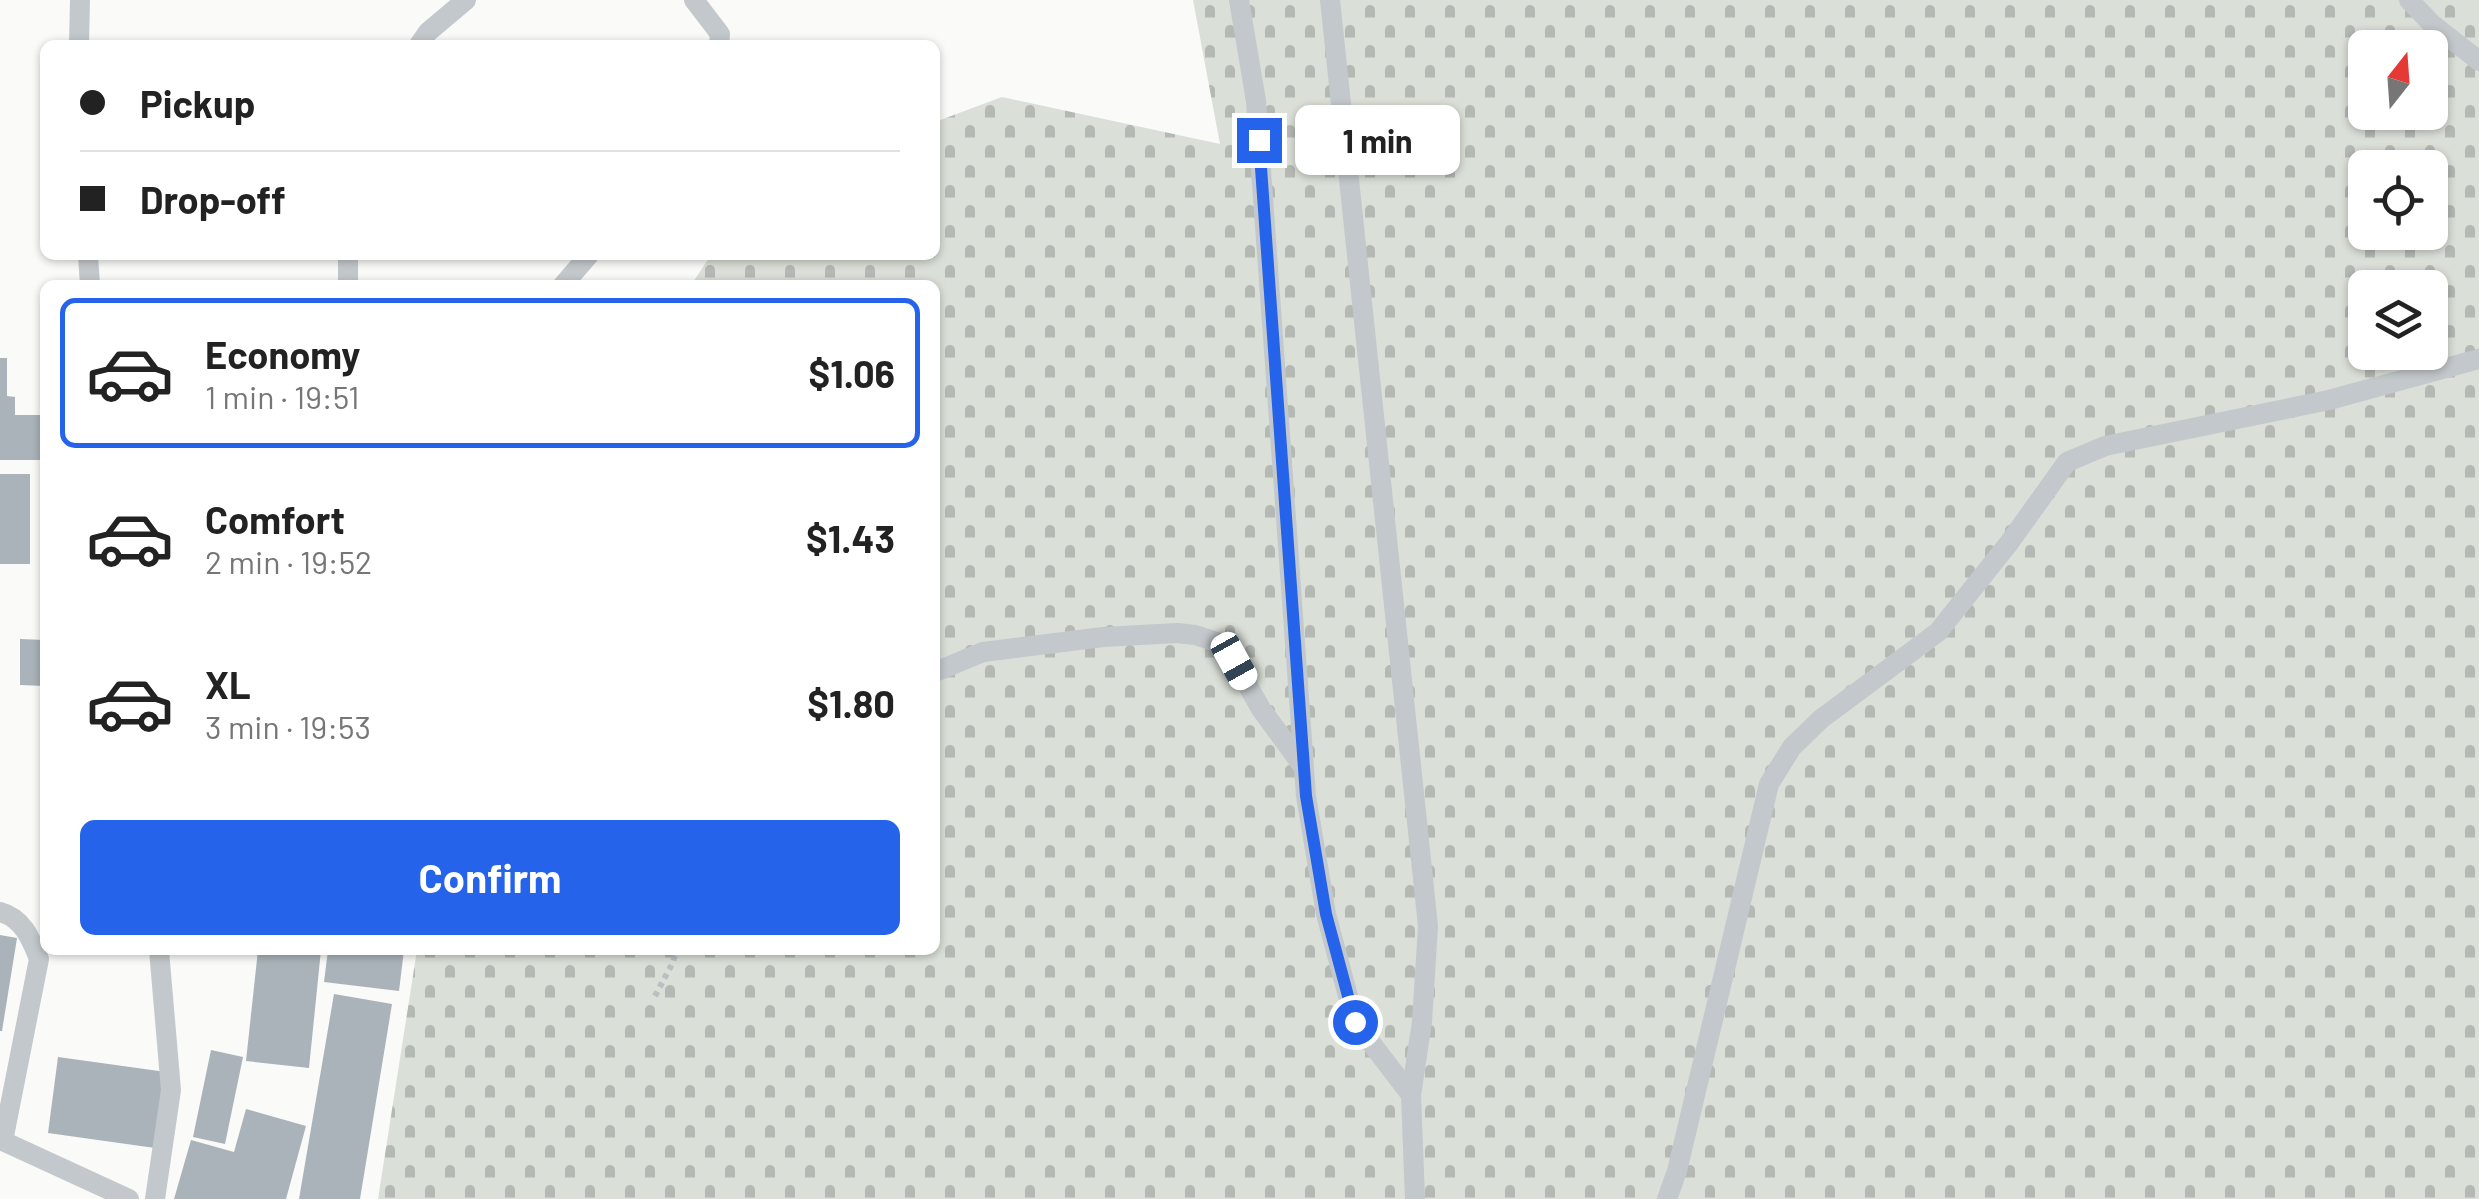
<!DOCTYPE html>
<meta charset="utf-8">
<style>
body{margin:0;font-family:Barlow,sans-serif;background:#f6f6f6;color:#222;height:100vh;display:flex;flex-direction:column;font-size:38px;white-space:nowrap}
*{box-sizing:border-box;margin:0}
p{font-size:32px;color:#767676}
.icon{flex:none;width:55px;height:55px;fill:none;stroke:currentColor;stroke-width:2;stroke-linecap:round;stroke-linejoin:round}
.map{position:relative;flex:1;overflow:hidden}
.details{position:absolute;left:40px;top:280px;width:900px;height:675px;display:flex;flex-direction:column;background:#fff;border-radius:15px;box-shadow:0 2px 8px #0004}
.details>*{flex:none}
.guide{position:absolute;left:40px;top:40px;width:900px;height:220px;border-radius:15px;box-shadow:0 2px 8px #0004;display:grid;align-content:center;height:220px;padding:0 40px;background:#fff}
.needle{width:65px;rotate:17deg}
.controls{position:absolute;left:2348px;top:30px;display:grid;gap:20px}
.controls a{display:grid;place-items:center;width:100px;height:100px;border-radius:15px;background:#fff;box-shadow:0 2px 8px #0004;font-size:50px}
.end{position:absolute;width:45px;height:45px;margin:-22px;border:12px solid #2563eb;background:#fff;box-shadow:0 0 0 5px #fff}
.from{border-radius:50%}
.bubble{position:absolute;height:70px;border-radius:15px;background:#fff;box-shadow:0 2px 8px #0004;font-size:32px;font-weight:700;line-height:70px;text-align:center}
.car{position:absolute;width:30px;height:60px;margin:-30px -15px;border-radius:12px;box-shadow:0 0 8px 2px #0007;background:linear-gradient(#fff 24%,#345 0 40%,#fff 0 76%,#345 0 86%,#fff 0)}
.guide b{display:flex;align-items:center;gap:35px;height:95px;font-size:38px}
.guide b+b{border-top:2px solid #e0e0e0}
.guide i{width:25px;height:25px;background:#222}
ul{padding:18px 0 0;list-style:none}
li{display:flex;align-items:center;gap:30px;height:150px;margin:0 20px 15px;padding:0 20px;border:5px solid transparent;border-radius:15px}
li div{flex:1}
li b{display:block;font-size:38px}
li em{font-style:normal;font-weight:700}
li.current{border-color:#2563eb}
li>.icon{width:90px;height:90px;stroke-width:1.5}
.action{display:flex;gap:20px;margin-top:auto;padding:20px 40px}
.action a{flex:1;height:115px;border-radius:15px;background:#2563eb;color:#fff;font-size:40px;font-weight:700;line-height:115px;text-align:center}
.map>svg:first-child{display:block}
</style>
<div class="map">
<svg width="2479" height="1199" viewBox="0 0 2479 1199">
<defs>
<pattern id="cemetery-stones" width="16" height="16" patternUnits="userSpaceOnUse" patternTransform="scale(2.5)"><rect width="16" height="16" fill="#dadfd7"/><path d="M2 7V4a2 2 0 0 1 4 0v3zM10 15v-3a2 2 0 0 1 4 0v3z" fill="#b4b9b4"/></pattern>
</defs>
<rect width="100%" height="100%" fill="#fafaf8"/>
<!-- cemetery -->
<path fill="url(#cemetery-stones)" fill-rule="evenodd" d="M1193 0H2479V1199H378L417 950H935V285H691L711 255H935V122L1002 97 1220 144ZM2365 48H2430V112H2365ZM2365 168H2430V232H2365ZM2365 288H2430V352H2365Z"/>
<!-- building -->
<path fill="#aab3b9" d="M0 358H7V396L15 397V415H45V460H0Z
M0 474H30V564H0Z
M20 639 45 640V686L20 685Z
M0 935 17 938 2 1031H0Z
M258 950H321L309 1068 246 1061Z
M328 950H404L399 991 324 982Z
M334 994 392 1004 360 1199H299Z
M211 1050 243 1057 225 1144 193 1137Z
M58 1057 166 1072 155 1148 48 1133Z
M246 1109 306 1126 286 1199H174L191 1140 234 1152Z"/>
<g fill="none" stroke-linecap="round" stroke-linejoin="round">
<!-- path -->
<path stroke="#bbbfc2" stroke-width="6" stroke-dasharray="5 5" stroke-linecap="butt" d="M531 950V959
M655 996 672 964 677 950"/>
<!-- service -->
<path stroke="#c3c8cc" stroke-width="20" d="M694 0 720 34 719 45
M1239 0 1256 101 1306 796 1326 914 1355 1022 1411 1095 1415 1199
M1330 0 1428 926 1422 1022 1411 1095
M2409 0 2432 24 2479 61
M79 45 80 0
M419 45 428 32 466 0
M88 255 90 285
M348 285V255
M563 285 589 255
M935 672 983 652 1103 637 1177 633 1195 635 1217 642 1234 661 1261 709 1302 765
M0 912C23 918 31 939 39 959L3 1141 129 1199
M155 1199 171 1090 159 950
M1667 1199 1677 1171 1769 784 1792 747 1821 719 1938 632 2009 543 2067 462 2105 446 2329 400 2479 359"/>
</g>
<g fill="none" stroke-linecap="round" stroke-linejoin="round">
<!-- route -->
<path stroke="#2563eb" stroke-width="12" d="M1259 140 1306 796 1326 914 1355 1022"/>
</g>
</svg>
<div class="controls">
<a><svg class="needle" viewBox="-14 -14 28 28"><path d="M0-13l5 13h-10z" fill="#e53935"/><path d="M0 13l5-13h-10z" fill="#767676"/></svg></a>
<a><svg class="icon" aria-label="locate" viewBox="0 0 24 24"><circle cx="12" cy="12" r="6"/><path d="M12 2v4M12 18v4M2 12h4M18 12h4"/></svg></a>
<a><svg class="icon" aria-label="layers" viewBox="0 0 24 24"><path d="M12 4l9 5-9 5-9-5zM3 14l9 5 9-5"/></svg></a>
</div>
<i class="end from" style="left:1355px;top:1022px"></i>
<i class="end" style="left:1259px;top:140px"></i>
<div class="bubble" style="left:1295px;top:105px;width:165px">1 min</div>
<i class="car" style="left:1234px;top:661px;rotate:151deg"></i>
<div class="guide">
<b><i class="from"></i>Pickup</b>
<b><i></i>Drop-off</b>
</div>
<section class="details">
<ul>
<li class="current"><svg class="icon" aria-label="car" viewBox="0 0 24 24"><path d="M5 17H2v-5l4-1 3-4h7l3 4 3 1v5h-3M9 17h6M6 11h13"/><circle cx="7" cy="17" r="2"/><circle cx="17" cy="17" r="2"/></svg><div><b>Economy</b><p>1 min · 19:51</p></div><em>$1.06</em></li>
<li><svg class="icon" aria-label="car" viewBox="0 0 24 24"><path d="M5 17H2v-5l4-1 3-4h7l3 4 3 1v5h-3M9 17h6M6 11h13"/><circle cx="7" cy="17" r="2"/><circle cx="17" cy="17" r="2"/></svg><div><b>Comfort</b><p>2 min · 19:52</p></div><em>$1.43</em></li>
<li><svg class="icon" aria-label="car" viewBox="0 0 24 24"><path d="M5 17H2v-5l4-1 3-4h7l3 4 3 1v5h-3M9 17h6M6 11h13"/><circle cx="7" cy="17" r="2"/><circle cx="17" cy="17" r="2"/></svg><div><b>XL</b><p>3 min · 19:53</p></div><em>$1.80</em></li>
</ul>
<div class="action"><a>Confirm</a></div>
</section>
</div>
